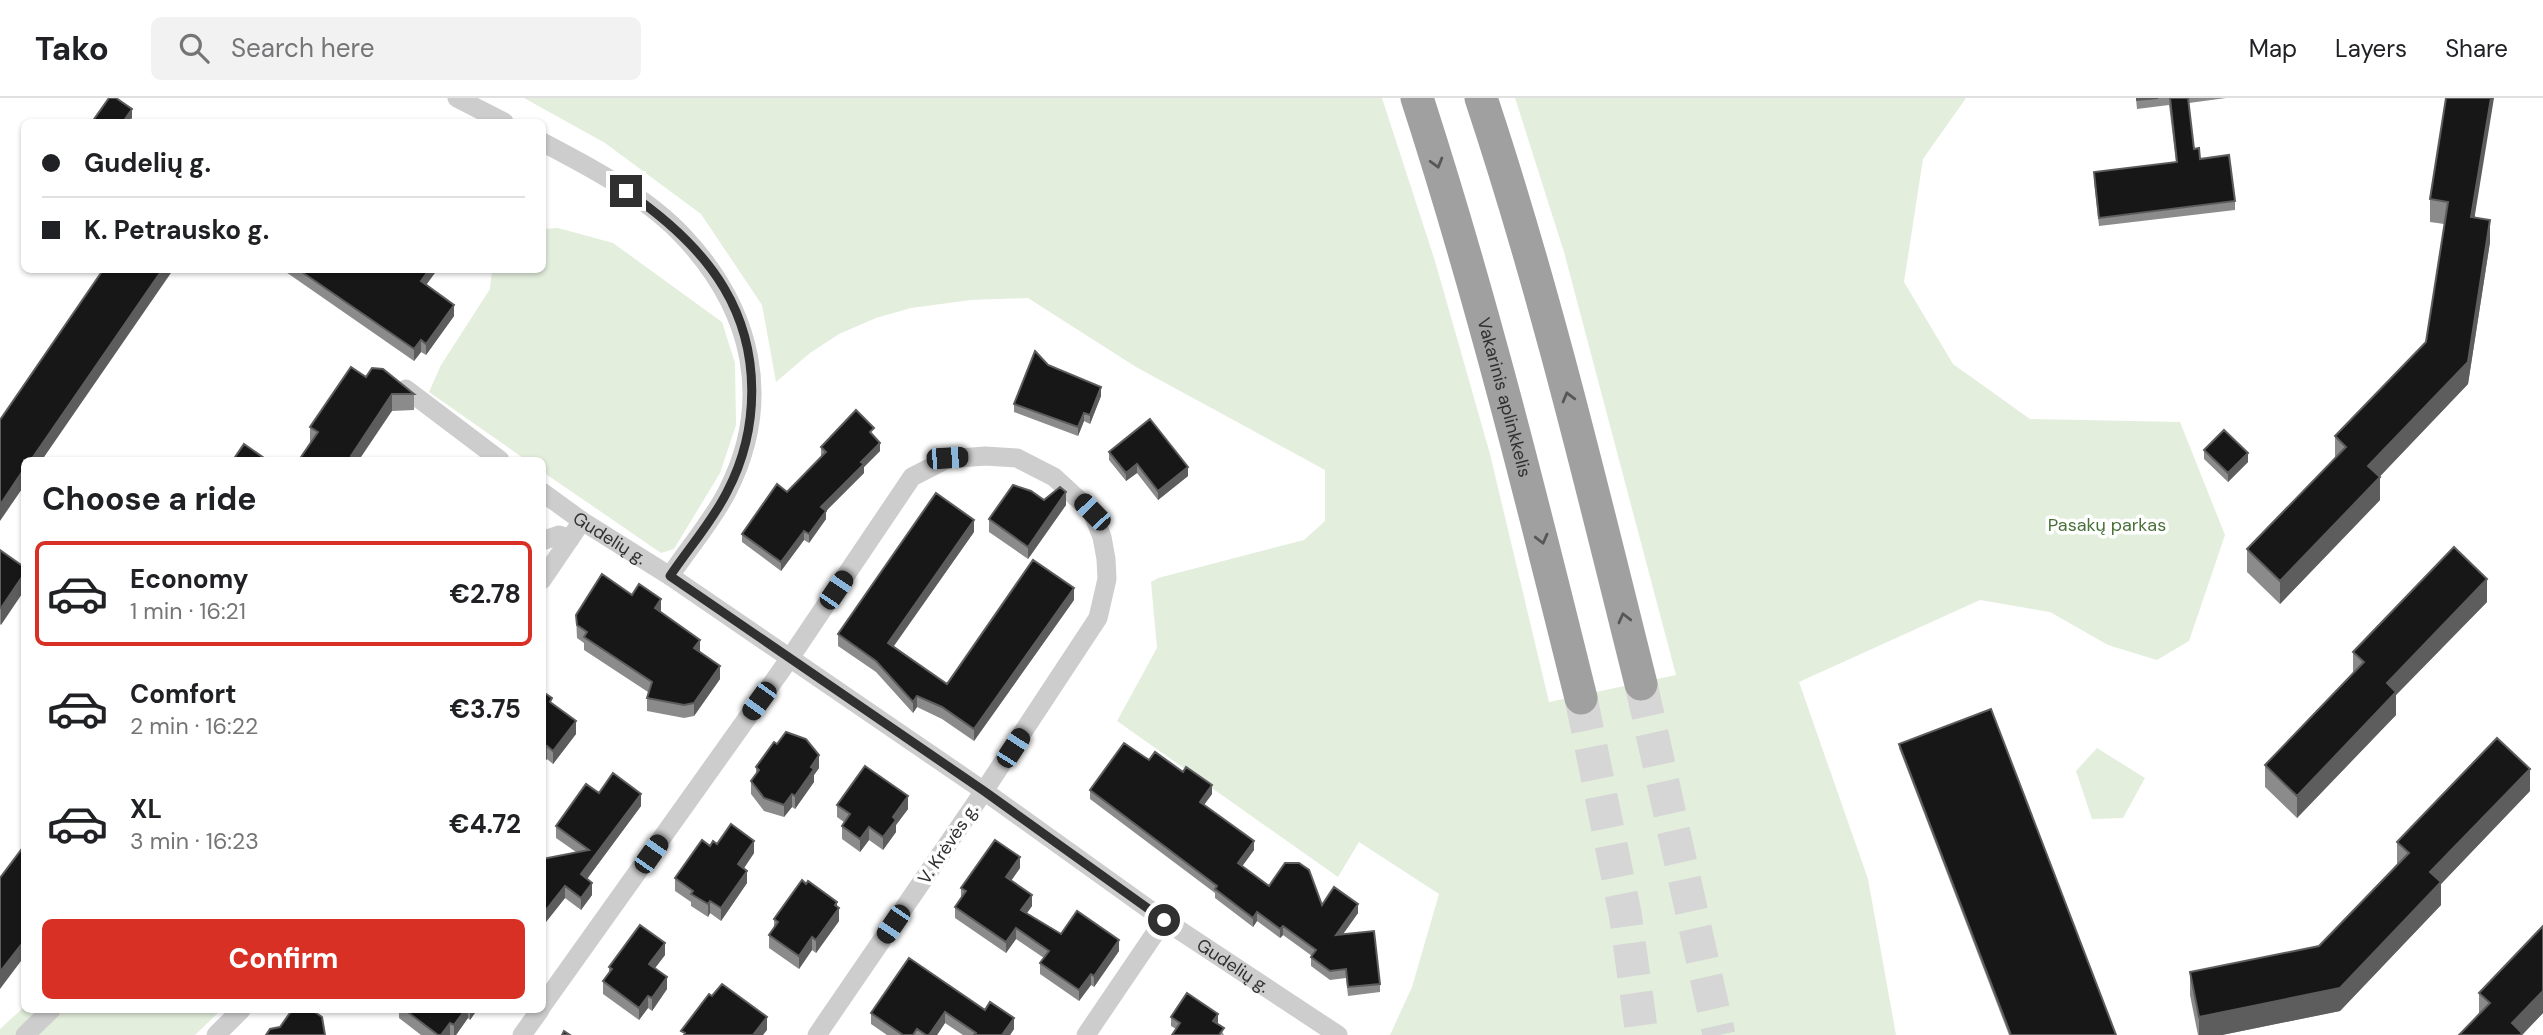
<!DOCTYPE html>
<meta charset="utf-8">
<style>
body{margin:0;font-family:"DM Sans",sans-serif;background:#f2f2f2;color:#202124;height:100vh;display:flex;flex-direction:column;font-size:26px;white-space:nowrap}
*{box-sizing:border-box;margin:0}
p{font-size:23px;color:#757577}
.icon{flex:none;width:38px;height:38px;fill:none;stroke:currentColor;stroke-width:2;stroke-linecap:round;stroke-linejoin:round}
.map{position:relative;flex:1;overflow:hidden}
.panel{position:absolute;left:21px;top:359px;width:525px;height:556px;display:flex;flex-direction:column;background:#fff;border-radius:10px;box-shadow:0 2px 5px #0004}
.panel>*{flex:none}
.top-card{position:absolute;left:21px;top:21px;width:525px;height:154px;border-radius:10px;box-shadow:0 2px 5px #0004;display:grid;align-content:center;height:154px;padding:0 21px;background:#fff}
.end{position:absolute;width:32px;height:32px;margin:-16px;border:9px solid #303030;background:#fff;box-shadow:0 0 0 4px #fff}
.from{border-radius:50%}
.car{position:absolute;width:21px;height:42px;margin:-21px -10px;border-radius:9px;box-shadow:0 0 5px 2px #0007;background:linear-gradient(#222 24%,#8ab4d8 0 40%,#222 0 76%,#8ab4d8 0 86%,#222 0)}
.top-card b{display:flex;align-items:center;gap:24px;height:66px;font-size:26px}
.top-card b+b{border-top:2px solid #e0e0e0}
.top-card i{width:18px;height:18px;background:#202124}
ul{padding:0;list-style:none}
li{display:flex;align-items:center;gap:21px;height:105px;margin:0 14px 10px;padding:0 7px;border:4px solid transparent;border-radius:10px}
li div{flex:1}
li b{display:block;font-size:26px}
li em{font-style:normal;font-weight:700}
li.active{border-color:#d93025}
li>.icon{width:63px;height:63px;stroke-width:1.5}
h2{padding:0 21px;font-size:32px;line-height:84px}
.button{display:flex;gap:14px;margin-top:auto;padding:14px 21px}
.button a{flex:1;height:80px;border-radius:10px;background:#d93025;color:#fff;font-size:28px;font-weight:700;line-height:80px;text-align:center}
header{display:flex;align-items:center;gap:42px;box-sizing:border-box;height:98px;padding:0 35px;background:#fff;border-bottom:2px solid #e0e0e0}
header strong{font-size:33px}
nav{display:flex;gap:38px;margin-inline-start:auto;font-size:24px}
.search{width:490px;height:63px;background:#f2f2f2;display:flex;align-items:center;gap:18px;box-sizing:border-box;padding:0 24px;border-radius:10px;color:#757577;font-size:26px}
.map>svg:first-child{display:block}
</style>
<header>
<strong>Tako</strong>
<div class="search"><svg class="icon" aria-label="search" viewBox="0 0 24 24"><circle cx="10" cy="10" r="6"/><path d="M15 15l6 6"/></svg>Search here</div>
<nav><a>Map</a><a>Layers</a><a>Share</a></nav>
</header>
<div class="map">
<svg width="2543" height="937" viewBox="0 0 2543 937">
<rect width="100%" height="100%" fill="#fff"/>
<!-- green -->
<path fill="#e3eedd" d="M524 0H1382L1435 163 1490 356 1549 604 1676 577 1564 154 1515 0H1966L1923 61 1904 184 1953 266 2030 321 2180 324 2225 437 2189 543 2157 562 2108 547 2050 514 1980 502 1799 584 1868 781 1896 937H1390L1412 889 1439 796 1359 744 1338 779 1117 623 1157 550 1151 484 1158 480 1304 442 1325 423V372L1136 269 1028 200 971 202 911 210 876 220 839 236 810 255 776 284 762 207 701 116 605 45Z
M558 130 613 145 722 224 735 265 736 327 720 375 674 451 661 455 543 374 542 362H526L429 294 441 267 490 191 492 172H542L543 131Z
M2097 650 2145 680 2123 720 2092 721 2076 673Z
M24 909V912H221L195 937H0V931Z"/>
<g fill="none" stroke-linecap="round" stroke-linejoin="round">
<!-- trunk-tunnel -->
<path stroke="#d6d6d6" stroke-width="33" stroke-dasharray="33 17" stroke-linecap="butt" d="M1641 586 1719 937
M1581 600 1625 815 1642 937"/>
<!-- minor -->
<g stroke="#cdcdcd" stroke-width="19">
<path d="M457 0 504 24"/>
<path d="M542 44C590 69 647 99 684 139 752 212 774 302 727 394 712 423 688 451 670 478"/>
<path d="M406 291 500 362"/>
<path id="s1" d="M542 394 582 423 670 478 984 693 1164 822 1338 937"/>
<path d="M542 443 559 437 570 441"/>
<path d="M542 482 582 423"/>
<path d="M542 908 790 560 912 379 947 361 985 358 1017 360 1054 379 1092 414 1102 439 1106 461 1107 481 1098 520 984 693 817 937"/>
<path d="M25 937 51 912"/>
<path d="M216 937 241 912"/>
<path d="M522 937 540 912"/>
<path d="M1086 937 1164 822"/>
</g>
<!-- trunk -->
<g stroke="#a0a0a0" stroke-width="33">
<path id="s2" d="M1417 0C1481 197 1531 398 1581 600"/>
<path d="M1481 0C1545 192 1592 390 1641 586"/>
</g>
</g>
<!-- wall -->
<path fill="#8b8b8b" d="M2136 0H2226L2189 5 2194 51 2200 61 2235 103V112L2099 128 2094 83V74L2176 64 2169 7 2137 11Z
M2446 0 2475 119 2490 144 2468 286 2379 379 2380 402 2280 506 2247 474V451L2335 360V338L2426 244 2444 126 2430 124V101Z
M283 172H437L426 187 454 218 426 257 421 254 414 263Z
M1048 267 1101 298 1090 326 1084 323 1078 338 1014 314V306Z
M366 279 414 296V312L392 313 310 346V329Z
M874 338 880 353 864 369V375L826 413V421L809 445 804 442 781 473 742 444V436L787 394 822 359 821 357V349Z
M2204 352 2248 364 2228 384 2204 361Z
M1109 354 1188 378 1158 402 1137 375 1126 383 1109 362Z
M1044 402 1066 407 1028 461 989 434V421Z
M974 434 894 548 947 586 1074 502 974 643 942 621 917 609 913 615 876 574 838 548V536Z
M0 452 24 469 1 527 0 526Z
M632 497 661 514 700 554 720 581 694 618 684 620 647 613V600L648 594 584 552V545L577 540 576 517Z
M2487 504 2396 597V617L2297 720 2265 689V667L2353 575V554Z
M552 606 576 636 553 666 547 661 542 667Z
M1899 646 2116 937H2009L1899 650Z
M756 669 819 670 814 677V684L795 711 792 709 784 719 764 713 751 696V683L756 676Z
M1090 692 1212 696 1204 707 1254 752 1242 768 1269 788 1322 807 1358 815 1343 836 1380 886V894L1348 898 1346 880 1330 882 1311 868V859L1312 858 1283 837 1280 840 1257 823 1253 829 1215 800V795L1090 701Z
M2530 693 2441 786V807L2340 913 2222 937H2198L2190 897V874L2319 848 2397 766V744Z
M599 695 641 708 587 781 592 797 581 812 565 800 542 829V761L576 754 556 740V728Z
M837 707 908 711 896 727V734L883 752 869 742 860 754 842 741V728L844 724 837 719Z
M717 746 754 755 744 770 747 785 721 823 710 815 708 819 691 808V804L675 793V780L710 748Z
M1020 770 1011 783 1032 808 1027 815 1061 836 1119 853 1094 889 1091 887 1079 903 1040 876V865L1044 860 1016 841 1006 855 955 820V809L961 800V790Z
M837 809 839 823 816 855 812 852 799 871 769 850V837L774 830V821Z
M665 857 655 870 667 891 652 913 648 910 639 922 603 896V883L609 875V869Z
M909 860 1014 931 1010 937H963L945 925 937 937H887L871 926V915Z
M2479 895 2543 915 2522 937H2459L2479 916Z
M399 912H477L470 922 468 920 456 937H421L399 920Z
M1171 919 1218 924 1217 926 1224 937 1176 931 1171 928Z"/>
<!-- shaded-wall -->
<path fill="#5d5d5d" d="M2491 0H2494L2471 141V119Z
M132 11V20L129 24H123Z
M2490 122V144L2468 286 2368 391V368Z
M162 172H173L42 362H31Z
M429 172H437L421 194V183Z
M454 207V218L426 257V246Z
M421 242V254L414 263V251Z
M1101 289V298L1090 326V317Z
M392 296V313L359 362H351V358Z
M1084 315V323L1078 338V329Z
M880 345V353L864 369V375L826 413V421L809 445V436L821 409 861 364Z
M2248 355V364L2228 384V375Z
M1137 366V375L1126 383V375Z
M1188 369V378L1158 402V393Z
M24 371V388L0 423V407Z
M2380 379V402L2280 506V483Z
M1066 394V407L1028 461V449Z
M974 422V434L888 556V545Z
M804 433V442L781 473V464Z
M24 476V493L1 527V510Z
M2487 481V504L2396 597V617L2297 720V698L2387 585Z
M1074 490V502L974 643V631Z
M661 501V514L655 510Z
M700 542V554L694 550Z
M720 568V581L694 618V605Z
M917 598V609L913 615V604Z
M576 623V636L553 666V653Z
M547 648V661L542 667V654Z
M819 657V670L814 677V684L795 711V698L811 669Z
M2530 671V693L2441 786V807L2340 913 2222 937H2199V919L2340 890 2430 774Z
M1212 687V696L1200 712V704Z
M641 696V708L581 789V776Z
M792 696V709L784 719V707Z
M908 698V711L896 727V734L883 752V739L893 719Z
M869 729V742L860 754V741Z
M754 743V755L738 779V766Z
M1254 743V752L1238 774V765Z
M1020 759V770L1006 790V779Z
M747 773V785L721 823V810Z
M592 785V797L581 812V800Z
M565 788V800L542 829V817Z
M1032 797V808L1021 823V812Z
M710 803V815L708 819V806Z
M837 804V812L839 810V823L816 855V842Z
M1358 806V815L1336 846V837Z
M1257 814V823L1253 829V820Z
M1283 828V837L1280 840V831Z
M1016 830V841L1006 855V844Z
M812 839V852L799 871V858Z
M1119 842V853L1094 889V878Z
M24 843V859L0 891V874Z
M665 845V857L649 878V866Z
M1091 876V887L1079 903V892Z
M667 879V891L652 913V900Z
M2543 893V915L2522 937H2512V925Z
M648 898V910L639 922V910Z
M465 912H468V920L456 937H454V927Z
M470 912H477L470 922Z
M945 914V925L937 937H929Z
M1218 916V924L1213 932V923Z
M767 919V932L763 937H753Z
M1014 920V931L1010 937H1002Z
M450 925V937H441Z"/>
<!-- building -->
<path fill="#171717" stroke="#5d5d5d" stroke-width="2" d="M109 0H116L132 11 123 24H92Z
M2137 0H2158L2137 2Z
M2170 0H2188L2194 51 2199 50 2200 61 2229 57 2235 103 2099 120 2094 74 2177 64Z
M2446 0H2491L2471 119 2490 122 2468 264 2368 368 2380 379 2280 483 2247 451 2346 349 2335 338 2426 244 2448 104 2430 101Z
M103 172H162L31 362H24V371L0 407V322Z
M299 172H429L421 183 454 207 426 246 421 242 414 251Z
M1035 253 1048 267 1101 289 1090 317 1084 315 1078 329 1014 306Z
M351 269 366 279 372 270 383 271 414 296H392L351 358 357 362H299L318 334 310 329Z
M856 312 874 330 870 334 880 345 861 364 864 366 821 409 826 413 809 436 804 433 781 464 742 436 777 386 787 394 826 354 821 349Z
M1150 321 1188 369 1158 393 1137 366 1126 375 1109 354Z
M2224 332 2248 355 2228 375 2204 352Z
M244 346 267 362H233Z
M1013 387 1031 393 1044 402 1060 389 1066 394 1028 449 989 421Z
M936 395 974 422 888 545 947 586 1033 462 1074 490 974 631 942 609 917 598 913 604 876 563 838 536Z
M2454 449 2487 481 2387 585 2396 594 2297 698 2265 667 2364 564 2353 554Z
M0 452 24 469V476L1 510 0 509Z
M602 476 632 497 639 486 661 501 655 510 700 542 694 550 720 568 694 605 684 607 647 600 652 584 584 539 587 534 577 527 576 517Z
M542 593 552 600 550 604 576 623 553 653 547 648 542 654Z
M1991 611 2116 937H2011L1899 646Z
M786 634 806 641 819 657 811 669 814 671 795 698 792 696 784 707 764 700 751 683 759 672 756 669 774 644 777 646Z
M2497 640 2530 671 2430 774 2441 784 2340 890 2199 919 2190 874 2319 848 2409 755 2397 744Z
M1124 645 1149 662 1155 654 1183 674 1186 669 1212 687 1200 704 1254 743 1238 765 1269 788 1285 765H1299L1309 772 1322 807 1334 789 1358 806 1336 837 1374 833 1380 886 1348 889 1346 871 1330 873 1311 859 1316 852 1283 828 1280 831 1257 814 1253 820 1215 791 1217 788 1090 692Z
M865 668 908 698 893 719 896 722 883 739 869 729 860 741 842 728 850 716 837 707Z
M613 675 641 696 581 776 592 785 581 800 565 788 542 817V761L589 752 556 728 586 686 599 695Z
M731 726 754 743 738 766 747 773 721 810 710 803 708 806 691 796 693 793 675 780 702 742 710 748 713 743 717 746Z
M995 742 1020 759 1006 779 1032 797 1021 812 1061 836 1077 813 1119 842 1094 878 1091 876 1079 892 1040 865 1049 853 1016 830 1006 844 955 809 966 793 961 790Z
M24 748V843L0 874V780Z
M802 782 806 786 808 783 837 804 835 807 839 810 816 842 812 839 799 858 769 837 778 824 774 821Z
M640 827 665 845 649 866 667 879 652 900 648 898 639 910 603 883 612 871 609 869Z
M2543 828V893L2512 925 2522 935 2520 937H2459L2490 905 2479 895Z
M909 860 985 912 990 904 1014 920 1002 937H974L976 935 945 914 929 937H926L917 931 913 937H903L871 915Z
M722 886 767 919 753 937H684L685 935 681 933 709 896 712 898Z
M1187 895 1218 916 1213 923 1224 930 1219 937H1172L1180 925 1171 919Z
M292 912H312L322 919 325 937H266L270 931 280 929Z
M405 912H465L454 927 450 925 441 937H438Z
M564 933 570 937H562Z"/>
<!-- one-way arrows -->
<defs><path id="oneway-chevron" d="M-2-3.5L2.5 0L-2 3.5" fill="none" stroke-width="1.6" stroke-linecap="round" stroke-linejoin="round" transform="scale(1.75)"/></defs>
<g stroke="#575757">
<use href="#oneway-chevron" transform="translate(1437 65) rotate(74)"/>
<use href="#oneway-chevron" transform="translate(1568 299) rotate(-105)"/>
<use href="#oneway-chevron" transform="translate(1542 441) rotate(76)"/>
<use href="#oneway-chevron" transform="translate(1624 520) rotate(-104)"/>
</g>
<g fill="none" stroke-linecap="round" stroke-linejoin="round">
<!-- route -->
<path stroke="#303030" stroke-width="9" d="M626 93C664 119 701 151 724 190 761 252 760 331 727 394 712 424 688 451 670 478L984 693 1164 822"/>
</g>
<g text-anchor="middle" stroke-width="7" stroke-linejoin="round" paint-order="stroke">
<!-- street labels -->
<g font-size="18" fill="#303030" stroke="#fff">
<text dy="6" stroke="none"><textPath href="#s2" startOffset="312">Vakarinis aplinkkelis</textPath></text>
<text dy="6" stroke="none"><textPath href="#s1" startOffset="82">Gudelių g.</textPath></text>
<text transform="translate(948 746) rotate(-56)" y="6">V. Krėvės g.</text>
<text dy="6" stroke="none"><textPath href="#s1" startOffset="838">Gudelių g.</textPath></text>
</g>
<!-- park labels -->
<g font-size="18" fill="#497039" stroke="#fff">
<text x="2107" y="433">Pasakų parkas</text>
</g>
</g>
</svg>
<i class="end from" style="left:1164px;top:822px"></i>
<i class="end" style="left:626px;top:93px"></i>
<i class="car" style="left:947px;top:360px;rotate:86deg"></i>
<i class="car" style="left:1092px;top:414px;rotate:316deg"></i>
<i class="car" style="left:836px;top:492px;rotate:34deg"></i>
<i class="car" style="left:759px;top:603px;rotate:216deg"></i>
<i class="car" style="left:1013px;top:650px;rotate:33deg"></i>
<i class="car" style="left:651px;top:756px;rotate:35deg"></i>
<i class="car" style="left:893px;top:826px;rotate:214deg"></i>
<div class="top-card">
<b><i class="from"></i>Gudelių g.</b>
<b><i></i>K. Petrausko g.</b>
</div>
<section class="panel">
<h2>Choose a ride</h2>
<ul>
<li class="active"><svg class="icon" aria-label="car" viewBox="0 0 24 24"><path d="M5 17H2v-5l4-1 3-4h7l3 4 3 1v5h-3M9 17h6M6 11h13"/><circle cx="7" cy="17" r="2"/><circle cx="17" cy="17" r="2"/></svg><div><b>Economy</b><p>1 min · 16:21</p></div><em>€2.78</em></li>
<li><svg class="icon" aria-label="car" viewBox="0 0 24 24"><path d="M5 17H2v-5l4-1 3-4h7l3 4 3 1v5h-3M9 17h6M6 11h13"/><circle cx="7" cy="17" r="2"/><circle cx="17" cy="17" r="2"/></svg><div><b>Comfort</b><p>2 min · 16:22</p></div><em>€3.75</em></li>
<li><svg class="icon" aria-label="car" viewBox="0 0 24 24"><path d="M5 17H2v-5l4-1 3-4h7l3 4 3 1v5h-3M9 17h6M6 11h13"/><circle cx="7" cy="17" r="2"/><circle cx="17" cy="17" r="2"/></svg><div><b>XL</b><p>3 min · 16:23</p></div><em>€4.72</em></li>
</ul>
<div class="button"><a>Confirm</a></div>
</section>
</div>
